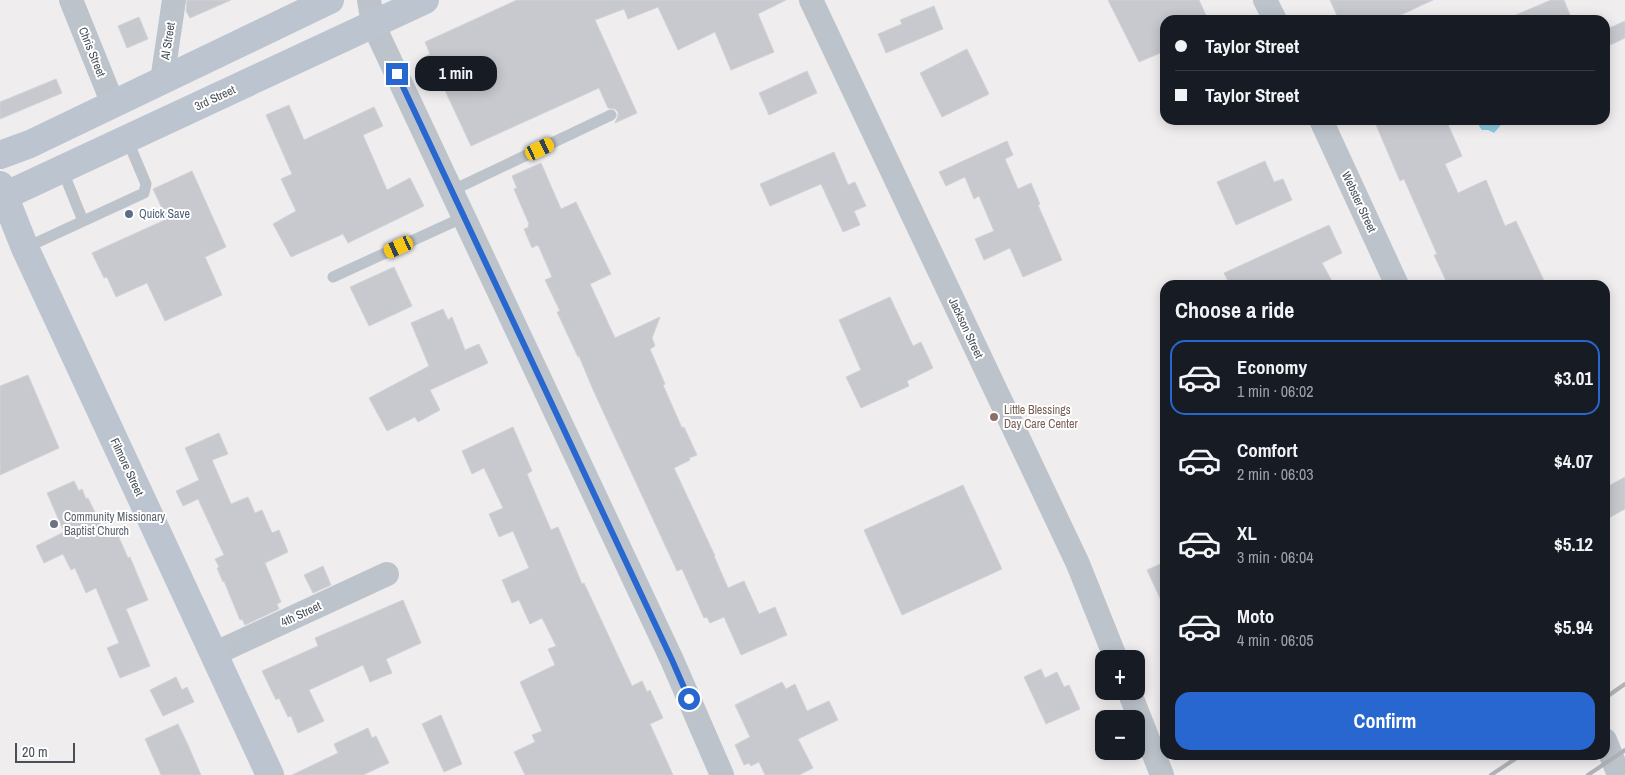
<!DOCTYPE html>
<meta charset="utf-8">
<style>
body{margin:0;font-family:"Archivo Narrow",sans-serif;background:#20242c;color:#f1f3f6;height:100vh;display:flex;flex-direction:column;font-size:19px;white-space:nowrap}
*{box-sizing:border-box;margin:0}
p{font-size:16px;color:#9ea1a6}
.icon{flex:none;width:28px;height:28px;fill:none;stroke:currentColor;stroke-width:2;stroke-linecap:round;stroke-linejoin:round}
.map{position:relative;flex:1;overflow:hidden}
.sheet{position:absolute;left:1160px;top:280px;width:450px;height:480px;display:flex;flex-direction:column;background:#171b24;border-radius:15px;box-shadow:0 2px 12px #0003}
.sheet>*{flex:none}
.hud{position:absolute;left:1160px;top:15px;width:450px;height:110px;border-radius:15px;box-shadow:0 2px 12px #0003;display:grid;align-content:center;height:110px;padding:0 15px;background:#171b24}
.controls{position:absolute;left:1095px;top:650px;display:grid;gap:10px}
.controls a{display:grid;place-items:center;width:50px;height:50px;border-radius:10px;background:#171b24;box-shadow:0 2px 12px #0003;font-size:25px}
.scale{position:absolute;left:15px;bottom:12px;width:60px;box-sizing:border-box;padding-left:5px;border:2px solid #474f59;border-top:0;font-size:14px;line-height:18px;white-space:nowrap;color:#474f59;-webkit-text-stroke:4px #fff;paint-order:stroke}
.end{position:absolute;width:22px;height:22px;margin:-11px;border:6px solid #2767cf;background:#fff;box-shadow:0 0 0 2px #fff}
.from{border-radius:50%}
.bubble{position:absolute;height:35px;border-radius:15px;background:#171b24;box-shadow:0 2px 12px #0003;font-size:16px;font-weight:700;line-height:35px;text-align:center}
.car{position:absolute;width:15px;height:30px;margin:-15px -8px;border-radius:6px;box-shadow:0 0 4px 1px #0007;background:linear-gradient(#f5c518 24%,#345 0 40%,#f5c518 0 76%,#345 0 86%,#f5c518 0)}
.hud b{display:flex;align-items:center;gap:18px;height:48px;font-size:19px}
.hud b+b{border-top:1px solid #363941}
.hud i{width:12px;height:12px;background:#f1f3f6}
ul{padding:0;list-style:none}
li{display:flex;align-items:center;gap:15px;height:75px;margin:0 10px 8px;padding:0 5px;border:2px solid transparent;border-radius:15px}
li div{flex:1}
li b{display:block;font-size:19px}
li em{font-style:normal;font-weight:700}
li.current{border-color:#2767cf}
li>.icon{width:45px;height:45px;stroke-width:1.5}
h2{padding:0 15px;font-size:22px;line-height:60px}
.cta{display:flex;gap:10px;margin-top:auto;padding:10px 15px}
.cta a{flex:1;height:58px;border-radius:15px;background:#2767cf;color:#fff;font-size:20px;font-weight:700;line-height:58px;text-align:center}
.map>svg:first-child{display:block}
</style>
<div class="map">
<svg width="1625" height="775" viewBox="0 0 1625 775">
<rect width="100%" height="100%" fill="#efeded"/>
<!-- water -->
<path fill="#8fcde4" d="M1483 120H1505L1494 133 1488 130H1482L1479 126Z"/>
<!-- building -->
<path fill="#c7c9cf" stroke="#d1d3d8" d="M187 0H231L190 18 186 11Z
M517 0H786L758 14 774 52 731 70 715 32 678 50 658 7 628 19 624 9 595 20 637 113 615 123 618 116V112L615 109 608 108 599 88 471 146 435 69 430 72 423 58 430 54 425 42Z
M1108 0H1199L1208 20H1165V51L1139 62Z
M1330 0H1433L1390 20H1339Z
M1551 0H1564L1572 20H1504Z
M934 6 943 29 886 53 878 34 902 24 900 20Z
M139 17 148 39 127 48 118 26Z
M1625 21V38L1610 45 1605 30Z
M967 49 989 94 942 117 920 73Z
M807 71 817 93 769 115 759 93Z
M56 79 62 93 0 119V102Z
M289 105 304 140 374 107 383 126 363 135 387 190 410 178 424 206 348 243 343 234 291 257 273 224 296 211 281 179 292 174 266 115Z
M1374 120H1446L1462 156 1445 164 1458 193 1486 180 1505 226 1516 221 1546 285H1448L1434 255 1437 254 1404 179 1400 181Z
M1007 141 1013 155 1005 159 1018 189 1031 183 1040 204 1038 205 1062 260 1023 277 1010 248 984 260 975 239 994 231 979 196 974 199 965 177 946 186 939 172Z
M834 152 848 185 855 182 866 206 854 211 860 225 843 232 821 184 770 206 760 184Z
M1265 161 1274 182 1283 179 1292 200 1236 225 1217 182Z
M541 163 561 209 576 202 611 274 590 284 615 338 660 317 652 338 655 346 650 349 665 384 663 385 682 428 684 427 697 455 689 458 690 460 674 468 715 556H714L728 588 744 581 759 614 775 607 787 635 741 655 724 617 710 623 707 617 704 618 682 569 677 571 594 392 579 356 578 357 557 312 560 311 545 280 552 277 539 247 537 245 532 248 524 229 529 227 528 225 529 224 514 189 517 188 512 176Z
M192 171 226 247 205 257 222 295 165 321 147 283 116 297 107 277 104 278 92 253 167 219 153 189Z
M1329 225 1342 253 1322 263 1334 285H1230L1224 273Z
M394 267 412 306 369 326 350 287Z
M890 297 913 346 921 342 933 368 907 381 909 386 861 408 846 377 861 370 839 320Z
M443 309 448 320 452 317 465 350 479 344 488 363 430 390 440 410 418 422 415 417 387 431 369 398 429 366 411 323Z
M28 375 59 448 0 475V386Z
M513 427 532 471 527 474 551 530 558 527 582 584 584 583 632 686 642 681 647 692 650 690 663 718 650 724 673 775H525L514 752 535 742 532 735 542 731 520 682 555 665 548 649 556 646 542 618 530 624 519 600 512 603 502 580 529 568 513 531 499 537 489 514 503 508 484 468 472 474 462 451Z
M219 433 228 454 212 460 231 504 248 497 255 513 262 510 272 533 279 530 288 552 265 563 281 602 277 604 279 609 245 625 242 619 240 620 224 581 223 582 217 568 219 567 215 559 224 555 198 499 183 506 176 491 199 480 185 448Z
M1625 477V509L1605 520V488Z
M74 481 79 491 82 489 86 499 88 498 107 537 117 533 128 558 130 557 148 600 126 609 150 666 120 678 107 648 119 643 96 588 86 593 75 568 71 570 63 554 44 563 36 546 64 532 47 493Z
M963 485 1002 569 902 615 864 530Z
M1165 562V609L1147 570Z
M323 566 331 585 313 593 304 575Z
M403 600 421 643 386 659 392 673 370 682 363 665 309 690 324 721 298 733 291 716 288 717 279 698 276 700 262 671 318 646 315 638Z
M1041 669 1045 678 1057 672 1064 687 1069 685 1080 709 1046 724 1024 677Z
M176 677 182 690 187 687 194 702 163 716 150 690Z
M782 682 786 689 795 684 807 711 829 701 838 720 798 739 813 768 799 775H765L759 762 751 766 749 763 744 765 735 745 750 737 735 705Z
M441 715 462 764 444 772 422 724Z
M178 724 188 745 201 775H161L158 768 145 739Z
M368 728 372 738 376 736 389 763 363 775H292L338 753 334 744Z"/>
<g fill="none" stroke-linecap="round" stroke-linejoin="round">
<!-- lane -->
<path stroke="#bcc3cb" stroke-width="11" d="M62 169 83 221
M451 191 611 115
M25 248 144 193 146 184 127 139
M333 277 464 217"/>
<!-- street -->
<path stroke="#bcc3cb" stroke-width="24" d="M71 0 113 104
M369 0 373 24 672 660 722 775
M811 0 1078 564 1116 659
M1265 0 1275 20
M162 81 174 0
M1321 120 1397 285
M214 654 387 574
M1129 691 1162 775
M1605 740 1619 775"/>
<!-- secondary -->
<path stroke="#bcc4d0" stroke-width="28" d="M0 155 30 144 330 0
M0 185 25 248 270 775
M0 198 425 0"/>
<!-- rail -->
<path stroke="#b0b2b7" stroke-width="4" d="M1605 698 1625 684
M1491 775 1521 755
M1588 775 1625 750"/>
</g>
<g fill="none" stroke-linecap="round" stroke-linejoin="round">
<!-- route -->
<path stroke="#2767cf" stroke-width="6" d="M397 74 672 660 689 699"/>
</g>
<!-- markers -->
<circle fill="#5c6f8a" stroke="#fff" stroke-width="2" cx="129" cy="214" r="5"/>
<circle fill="#8d6e63" stroke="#fff" stroke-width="2" cx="994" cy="417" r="5"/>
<circle fill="#6b7280" stroke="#fff" stroke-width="2" cx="54" cy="524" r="5"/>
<g text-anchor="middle" stroke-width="4" stroke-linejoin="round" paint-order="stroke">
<!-- street labels -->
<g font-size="12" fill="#474f59" stroke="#fff">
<text transform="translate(168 41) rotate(-81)" y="4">Al Street</text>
<text transform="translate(92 52) rotate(68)" y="4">Chris Street</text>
<text transform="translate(215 98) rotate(-25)" y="4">3rd Street</text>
<text transform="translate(1359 202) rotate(65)" y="4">Webster Street</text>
<text transform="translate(966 328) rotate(65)" y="4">Jackson Street</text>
<text transform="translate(127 467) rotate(65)" y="4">Filmore Street</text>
<text transform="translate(301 614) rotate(-25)" y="4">4th Street</text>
</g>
<!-- service labels -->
<g font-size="12" fill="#4e5e75" stroke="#fff" text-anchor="start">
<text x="139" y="218">Quick Save</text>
</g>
<!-- education labels -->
<g font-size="12" fill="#785e54" stroke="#fff" text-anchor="start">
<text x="1004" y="414">Little Blessings<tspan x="1004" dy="14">Day Care Center</tspan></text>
</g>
<!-- worship labels -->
<g font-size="12" fill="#5b616d" stroke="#fff" text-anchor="start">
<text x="64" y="521">Community Missionary<tspan x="64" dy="14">Baptist Church</tspan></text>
</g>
</g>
</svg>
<div class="controls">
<a>+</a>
<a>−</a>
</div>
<div class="scale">20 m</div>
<i class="end from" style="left:689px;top:699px"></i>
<i class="end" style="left:397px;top:74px"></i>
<div class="bubble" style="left:415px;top:56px;width:82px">1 min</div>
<i class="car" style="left:540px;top:149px;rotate:64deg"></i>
<i class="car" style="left:399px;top:247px;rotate:245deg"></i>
<div class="hud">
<b><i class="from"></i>Taylor Street</b>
<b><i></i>Taylor Street</b>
</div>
<section class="sheet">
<h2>Choose a ride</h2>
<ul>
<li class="current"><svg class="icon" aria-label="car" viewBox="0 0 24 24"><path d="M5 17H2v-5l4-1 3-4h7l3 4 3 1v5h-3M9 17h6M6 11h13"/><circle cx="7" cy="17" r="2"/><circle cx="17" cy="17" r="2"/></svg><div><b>Economy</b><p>1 min · 06:02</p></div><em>$3.01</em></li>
<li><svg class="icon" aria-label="car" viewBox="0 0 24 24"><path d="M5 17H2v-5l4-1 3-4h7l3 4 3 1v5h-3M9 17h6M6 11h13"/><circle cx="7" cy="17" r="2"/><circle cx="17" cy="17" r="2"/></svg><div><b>Comfort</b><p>2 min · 06:03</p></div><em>$4.07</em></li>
<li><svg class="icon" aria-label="car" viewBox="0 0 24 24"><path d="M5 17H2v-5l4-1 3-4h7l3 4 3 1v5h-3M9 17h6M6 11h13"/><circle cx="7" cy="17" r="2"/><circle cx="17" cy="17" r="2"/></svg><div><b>XL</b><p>3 min · 06:04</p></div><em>$5.12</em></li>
<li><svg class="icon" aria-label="car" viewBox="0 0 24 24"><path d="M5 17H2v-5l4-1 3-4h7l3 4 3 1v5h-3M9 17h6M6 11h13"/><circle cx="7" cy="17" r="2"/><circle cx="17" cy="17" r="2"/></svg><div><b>Moto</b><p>4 min · 06:05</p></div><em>$5.94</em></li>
</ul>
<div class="cta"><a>Confirm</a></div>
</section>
</div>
